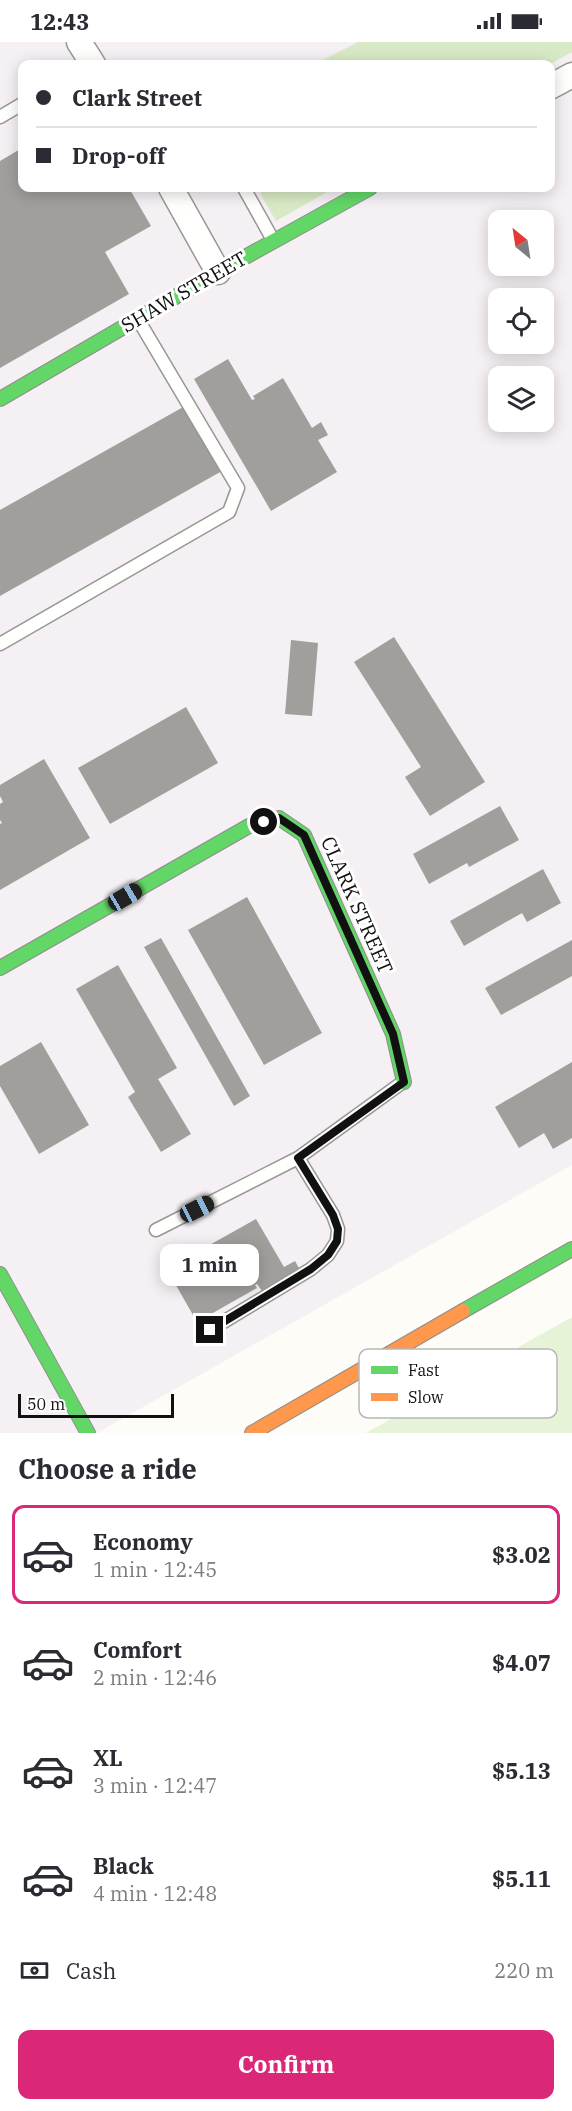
<!DOCTYPE html>
<meta charset="utf-8">
<style>
body{margin:0;font-family:"IBM Plex Serif",serif;background:#f2f2f3;color:#2b2b33;height:100vh;display:flex;flex-direction:column;font-size:22px;white-space:nowrap}
*{box-sizing:border-box;margin:0}
p{font-size:20px;color:#7c7c81}
.icon{flex:none;width:33px;height:33px;fill:none;stroke:currentColor;stroke-width:2;stroke-linecap:round;stroke-linejoin:round}
.map{position:relative;height:1391px;overflow:hidden}
.side{display:flex;flex-direction:column;background:#fff;flex:1}
.side>*{flex:none}
.guide{position:absolute;left:18px;top:18px;width:537px;height:132px;border-radius:12px;box-shadow:0 3px 15px #0003;display:grid;align-content:center;height:132px;padding:0 18px;background:#fff}
.needle{width:39px;rotate:330deg}
.tools{position:absolute;left:488px;top:168px;display:grid;gap:12px}
.tools a{display:grid;place-items:center;width:66px;height:66px;border-radius:12px;background:#fff;box-shadow:0 3px 15px #0003;font-size:30px}
.scale{position:absolute;left:18px;bottom:15px;width:156px;box-sizing:border-box;padding-left:6px;border:3px solid #111;border-top:0;font-size:16px;line-height:21px;white-space:nowrap;color:#111;-webkit-text-stroke:4px #fff;paint-order:stroke}
.end{position:absolute;width:27px;height:27px;margin:-14px;border:8px solid #111;background:#fff;box-shadow:0 0 0 3px #fff}
.from{border-radius:50%}
.bubble{position:absolute;height:42px;border-radius:12px;background:#fff;box-shadow:0 3px 15px #0003;font-size:20px;font-weight:800;line-height:42px;text-align:center}
.car{position:absolute;width:18px;height:36px;margin:-18px -9px;border-radius:8px;box-shadow:0 0 4px 2px #0007;background:linear-gradient(#222 24%,#8ab4d8 0 40%,#222 0 76%,#8ab4d8 0 86%,#222 0)}
.guide b{display:flex;align-items:center;gap:21px;height:57px;font-size:22px}
.guide b+b{border-top:2px solid #e1e1e2}
.guide i{width:15px;height:15px;background:#2b2b33}
ul{padding:0;list-style:none}
li{display:flex;align-items:center;gap:18px;height:99px;margin:0 12px 9px;padding:0 6px;border:3px solid transparent;border-radius:12px}
li div{flex:1}
li b{display:block;font-size:22px}
li em{font-style:normal;font-weight:800}
li.on{border-color:#db2777}
li>.icon{width:54px;height:54px;stroke-width:1.5}
h2{padding:0 18px;font-size:27px;line-height:72px}
.pay{display:flex;align-items:center;gap:15px;height:66px;padding:0 18px;font-size:22px}
.pay p{margin-inline-start:auto}
.action{display:flex;gap:12px;margin-top:auto;padding:12px 18px}
.action a{flex:1;height:69px;border-radius:12px;background:#db2777;color:#fff;font-size:24px;font-weight:800;line-height:69px;text-align:center}
.status{display:flex;justify-content:space-between;align-items:center;height:42px;padding:0 30px;background:#fff;direction:ltr}
.status svg{height:16px;fill:currentColor}
.map>svg:first-child{display:block}
</style>
<div class="status"><b>12:43</b><svg viewBox="0 0 49 12"><path d="M0 12V9h3v3zM5 12V6h3v6zM10 12V3h3v9zM15 12V0h3v12zM26 1h20v11H26zM47 4h2v5h-2z"/></svg></div>
<div class="map">
<svg width="572" height="1391" viewBox="0 0 572 1391">
<rect width="100%" height="100%" fill="#fdfcf7"/>
<!-- industrial -->
<path fill="#f5f0f3" fill-rule="evenodd" d="M0 0H572V1123L97 1391H0ZM22 22H550V146H22ZM498 178H543V224H498ZM498 256H543V302H498ZM498 334H543V380H498Z"/>
<!-- green -->
<path fill="#e7f3d7" d="M572 1275V1391H366Z"/>
<!-- forest -->
<path fill="#d8eac5" d="M358 0H572V10L550 22H315Z
M260 146H334L276 179 262 155Z"/>
<!-- building -->
<path fill="#a19f9c" d="M22 106V146H129L151 184 105 210 129 252 0 326V119Z
M228 317 252 358 255 357 253 354 283 336 312 386 321 380 328 393 318 398 337 430 271 469 194 337Z
M185 364 222 429 0 554V468Z
M394 595 485 740 430 774 405 735 421 725 354 620Z
M291 598 318 601 312 674 285 672Z
M186 665 218 721 110 782 78 726Z
M44 717 90 796 0 848V782L2 781 0 778V762L3 760 0 754V743Z
M500 764 519 798 469 825 467 821 429 842 413 812Z
M543 827 561 861 527 880 522 871 464 904 450 879Z
M247 855 322 991 264 1023 188 888Z
M161 896 250 1054 234 1064 144 905Z
M572 898V934L501 973 485 946Z
M118 923 177 1026 158 1037 191 1092 161 1110 128 1055 135 1050 76 947Z
M41 1000 89 1083 39 1112 0 1044V1024Z
M572 1020V1096L553 1107 544 1091 519 1106 495 1065Z
M256 1177 284 1225 295 1219 300 1228 262 1249 257 1242 255 1243 257 1246 197 1280 165 1224 195 1206 197 1210Z"/>
<g fill="none" stroke-linecap="round" stroke-linejoin="round">
<!-- lane casing -->
<g stroke="#979795" stroke-width="15">
<path id="lane" d="M0 75 22 62
M244 146 273 198
M0 602 229 470 238 446 139 279
M156 1188 298 1116 403 1040
M210 1288 311 1227 328 1213 337 1199 338 1187 333 1173 298 1116"/>
</g>
<!-- street casing -->
<g stroke="#979795" stroke-width="27">
<path id="street" d="M79 0 93 22
M550 45 572 33
M171 146 218 230"/>
</g>
<!-- fast casing -->
<g stroke="#8e8d8b" stroke-width="16">
<path id="fast" d="M0 357 218 230 370 146
M0 926 249 784 279 776 304 793 393 992 404 1040
M0 1232 88 1391
M463 1269 572 1207"/>
</g>
<!-- slow casing -->
<g stroke="#8e8d8b" stroke-width="16">
<path id="slow" d="M252 1391 463 1269"/>
</g>
<!-- lane -->
<use href="#lane" stroke="#fffffe" stroke-width="12"/>
<!-- street -->
<use href="#street" stroke="#fffffe" stroke-width="24"/>
<!-- fast -->
<use href="#fast" stroke="#63d668" stroke-width="14"/>
<!-- slow -->
<use href="#slow" stroke="#ff974d" stroke-width="14"/>
</g>
<g fill="none" stroke-linecap="round" stroke-linejoin="round">
<!-- route -->
<path stroke="#111" stroke-width="8" d="M210 1288 311 1227 328 1213 337 1199 338 1187 333 1173 298 1116 404 1040 393 992 304 793 279 776 264 780"/>
</g>
<g text-anchor="middle" stroke-width="6" stroke-linejoin="round" paint-order="stroke">
<!-- street labels -->
<g font-size="20" fill="#111" stroke="#fff">
<text transform="translate(184 250) rotate(-30)" y="7">SHAW STREET</text>
<text transform="translate(357 863) rotate(66)" y="7">CLARK STREET</text>
</g>
</g>
<!-- legend -->
<rect x="359" y="1307" width="198" height="69" rx="9" fill="#fff" stroke="#b8b8b8" stroke-width="1.5"/>
<rect x="371" y="1324" width="27" height="8" fill="#63d668"/>
<rect x="371" y="1351" width="27" height="8" fill="#ff974d"/>
<g font-size="16" fill="#111">
<text x="408" y="1334">Fast</text>
<text x="408" y="1361">Slow</text>
</g>
</svg>
<div class="tools">
<a><svg class="needle" viewBox="-14 -14 28 28"><path d="M0-13l5 13h-10z" fill="#e53935"/><path d="M0 13l5-13h-10z" fill="#7c7c81"/></svg></a>
<a><svg class="icon" aria-label="locate" viewBox="0 0 24 24"><circle cx="12" cy="12" r="6"/><path d="M12 2v4M12 18v4M2 12h4M18 12h4"/></svg></a>
<a><svg class="icon" aria-label="layers" viewBox="0 0 24 24"><path d="M12 4l9 5-9 5-9-5zM3 14l9 5 9-5"/></svg></a>
</div>
<div class="scale">50 m</div>
<i class="end from" style="left:264px;top:780px"></i>
<i class="end" style="left:210px;top:1288px"></i>
<div class="bubble" style="left:160px;top:1202px;width:99px">1 min</div>
<i class="car" style="left:125px;top:855px;rotate:60deg"></i>
<i class="car" style="left:197px;top:1167px;rotate:63deg"></i>
<div class="guide">
<b><i class="from"></i>Clark Street</b>
<b><i></i>Drop-off</b>
</div>
</div>
<section class="side">
<h2>Choose a ride</h2>
<ul>
<li class="on"><svg class="icon" aria-label="car" viewBox="0 0 24 24"><path d="M5 17H2v-5l4-1 3-4h7l3 4 3 1v5h-3M9 17h6M6 11h13"/><circle cx="7" cy="17" r="2"/><circle cx="17" cy="17" r="2"/></svg><div><b>Economy</b><p>1 min · 12:45</p></div><em>$3.02</em></li>
<li><svg class="icon" aria-label="car" viewBox="0 0 24 24"><path d="M5 17H2v-5l4-1 3-4h7l3 4 3 1v5h-3M9 17h6M6 11h13"/><circle cx="7" cy="17" r="2"/><circle cx="17" cy="17" r="2"/></svg><div><b>Comfort</b><p>2 min · 12:46</p></div><em>$4.07</em></li>
<li><svg class="icon" aria-label="car" viewBox="0 0 24 24"><path d="M5 17H2v-5l4-1 3-4h7l3 4 3 1v5h-3M9 17h6M6 11h13"/><circle cx="7" cy="17" r="2"/><circle cx="17" cy="17" r="2"/></svg><div><b>XL</b><p>3 min · 12:47</p></div><em>$5.13</em></li>
<li><svg class="icon" aria-label="car" viewBox="0 0 24 24"><path d="M5 17H2v-5l4-1 3-4h7l3 4 3 1v5h-3M9 17h6M6 11h13"/><circle cx="7" cy="17" r="2"/><circle cx="17" cy="17" r="2"/></svg><div><b>Black</b><p>4 min · 12:48</p></div><em>$5.11</em></li>
</ul>
<div class="pay"><svg class="icon" aria-label="cash" viewBox="0 0 24 24"><path d="M3 7h18v10H3z"/><circle cx="12" cy="12" r="2"/></svg>Cash<p>220 m</p></div>
<div class="action"><a>Confirm</a></div>
</section>
